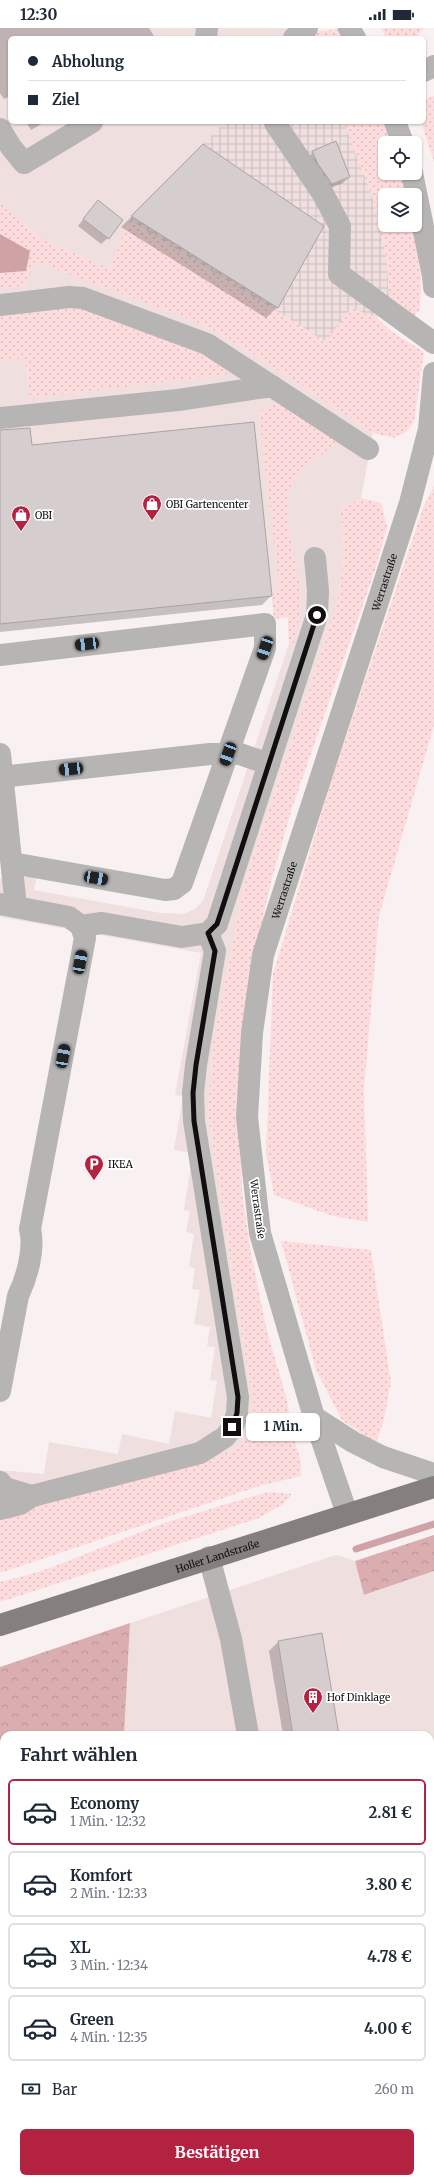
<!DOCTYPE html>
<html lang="de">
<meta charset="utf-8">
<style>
body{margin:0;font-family:Merriweather,serif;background:#f6f6f7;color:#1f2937;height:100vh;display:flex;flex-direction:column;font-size:15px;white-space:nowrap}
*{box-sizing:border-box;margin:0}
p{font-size:13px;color:#747a83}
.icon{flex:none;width:22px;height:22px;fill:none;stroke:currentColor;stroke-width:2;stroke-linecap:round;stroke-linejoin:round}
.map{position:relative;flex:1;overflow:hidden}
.sheet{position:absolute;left:0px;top:1703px;width:434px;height:452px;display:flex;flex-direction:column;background:#fff;border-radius:12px 12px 0 0;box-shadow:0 1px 3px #0004}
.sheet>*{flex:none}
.top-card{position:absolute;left:8px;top:8px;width:418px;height:88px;border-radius:6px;box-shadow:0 1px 3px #0004;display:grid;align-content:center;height:88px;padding:0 20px;background:#fff}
.tools{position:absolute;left:378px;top:108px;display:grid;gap:8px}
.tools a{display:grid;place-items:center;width:44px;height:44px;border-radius:6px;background:#fff;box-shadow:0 1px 3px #0004;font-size:20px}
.end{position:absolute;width:18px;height:18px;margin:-9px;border:5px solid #100e0e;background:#fff;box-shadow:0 0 0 2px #fff}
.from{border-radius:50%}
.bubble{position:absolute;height:28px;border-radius:6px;background:#fff;box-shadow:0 1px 3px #0004;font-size:13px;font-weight:700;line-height:28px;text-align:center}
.car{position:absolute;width:12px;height:24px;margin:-12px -6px;border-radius:5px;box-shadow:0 0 3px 1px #0007;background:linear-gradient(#222 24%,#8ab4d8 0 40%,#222 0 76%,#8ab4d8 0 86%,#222 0)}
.top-card b{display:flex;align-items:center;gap:14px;height:38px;font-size:15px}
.top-card b+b{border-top:1px solid #e0e1e3}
.top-card i{width:10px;height:10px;background:#1f2937}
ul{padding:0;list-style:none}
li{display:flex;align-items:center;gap:12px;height:66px;margin:0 8px 6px;padding:0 12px;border:2px solid #e0e1e3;border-radius:6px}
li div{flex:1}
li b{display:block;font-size:15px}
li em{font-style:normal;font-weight:700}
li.active{border-color:#b42241}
li>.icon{width:36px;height:36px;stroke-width:1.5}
h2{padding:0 20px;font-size:18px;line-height:48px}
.pay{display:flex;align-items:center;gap:10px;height:44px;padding:0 20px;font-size:15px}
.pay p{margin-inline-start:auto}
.action{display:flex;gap:8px;margin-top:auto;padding:8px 20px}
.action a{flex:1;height:46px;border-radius:6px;background:#b42241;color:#fff;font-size:16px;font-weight:700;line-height:46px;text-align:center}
.status{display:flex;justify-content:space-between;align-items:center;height:28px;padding:0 20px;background:#fff;direction:ltr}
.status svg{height:11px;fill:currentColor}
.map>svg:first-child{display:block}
</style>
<div class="status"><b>12:30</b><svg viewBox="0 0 49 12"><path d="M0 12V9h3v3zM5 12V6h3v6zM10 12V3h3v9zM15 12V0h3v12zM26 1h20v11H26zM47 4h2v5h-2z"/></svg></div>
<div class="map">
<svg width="434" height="2155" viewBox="0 0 434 2155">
<defs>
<pattern id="industrial-grid" width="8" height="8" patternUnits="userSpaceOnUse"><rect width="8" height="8" fill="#f0dfdf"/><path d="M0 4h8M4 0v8" fill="none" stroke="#cdbebe"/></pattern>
<pattern id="grass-dots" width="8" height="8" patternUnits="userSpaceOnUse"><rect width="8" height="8" fill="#fedcdd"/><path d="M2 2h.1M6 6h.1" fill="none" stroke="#d9bcbc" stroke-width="1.8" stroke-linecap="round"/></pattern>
<pattern id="forest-crowns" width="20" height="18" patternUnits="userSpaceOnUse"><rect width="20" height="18" fill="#daaeb0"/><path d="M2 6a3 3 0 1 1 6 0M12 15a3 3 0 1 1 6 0" fill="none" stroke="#ba9496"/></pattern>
</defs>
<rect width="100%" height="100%" fill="#f9f1f1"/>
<!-- built -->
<path fill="#f0dfdf" d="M0 0H300L306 10H10V94H225L131 188 110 241 46 213 12 187 0 175Z
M35 232 204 297 258 329 373 405 361 470 340 481 345 523 338 571 245 854 213 1014 208 1087 244 1322 252 1365V1398L236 1421 211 1431 0 1488V1442L44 1446 49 1414 118 1426 122 1406 169 1416 175 1383 211 1390 217 1353 210 1352 215 1319 207 1318 210 1299 194 1296 200 1262 192 1261 195 1240 189 1239 194 1206 186 1204 190 1183 184 1182 193 1125 174 1122 183 1068 175 1067 201 925 0 889V850L37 848 34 862 161 885 184 886 195 881 203 873 289 616 288 589 274 591 272 568 0 596V332L25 329 30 369 229 346 0 286V260L25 258Z
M336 1527 355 1533 365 1567 434 1543V1880L430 1881V1707H124L130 1595Z"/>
<!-- industrial -->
<path fill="url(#industrial-grid)" d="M225 94H344L373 171 387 232 389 268 377 290 351 280 326 314 129 192 131 188Z"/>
<!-- grass -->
<path fill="url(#grass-dots)" d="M381 0H424L415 10H386Z
M338 1 343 10H306L305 8 320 3Z
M434 68V134L421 94H424V72Z
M344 94H384L393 115H385V145H401L406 167H385V197H412L421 248 420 282 414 287 389 268 387 232 373 171Z
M0 175 12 187 46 213 110 241 129 192 326 314 351 280 377 290 391 303 424 324 414 394 406 404 394 410 373 405 258 329 204 297 35 233 25 258 0 260V245L26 243 30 223 0 206Z
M82 279 199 324 230 346 30 370 25 329 0 332V286Z
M277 374 340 413C326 428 309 428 296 449 276 482 295 520 299 554 302 575 299 594 294 615L289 616 288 589 274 591 272 568 280 563 259 384Z
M434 458V697L379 888 364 1061 368 1194 333 1188 274 1167 266 1126 273 946 333 747 423 480Z
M361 470 381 475 387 499 376 539 292 780 271 854 255 926 239 1041 242 1165 251 1225 267 1303 286 1368 294 1411 301 1433V1448L259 1458 0 1545V1488L211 1431 236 1421 252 1398V1365L244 1322 208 1087 213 1014 245 854 338 571 345 523 340 481Z
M281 1213 371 1222 391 1354 384 1392 376 1415 342 1392 316 1342Z
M267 1464 292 1466 283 1476 259 1490 0 1574V1554L42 1543 164 1495Z
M434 1880V2155H162L161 2151H430V1881Z"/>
<!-- forest -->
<path fill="url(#forest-crowns)" d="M434 1507V1543L364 1567 355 1533Z
M130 1595 124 1707H4V1903L0 1887V1639Z
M65 2151H161L162 2155H66Z"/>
<!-- water -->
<path fill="#cfa3a5" d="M0 206 30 223 26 243 0 245Z"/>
<!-- shadow -->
<path fill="#0003" d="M0 0H149L155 10H10V68L4 71 0 65Z
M26 94H45L31 102Z
M203 118 277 279 266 290 121 199Z
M313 124 349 149 343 155 325 162 307 130Z
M92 180 108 210 101 216 78 198Z
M0 404 31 418 271 568 262 577 0 604Z
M321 1606 338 1707H283L269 1623 278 1614Z"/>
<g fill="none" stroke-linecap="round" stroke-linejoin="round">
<!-- stream -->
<path stroke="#cfa3a5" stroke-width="7" d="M356 1521 434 1496"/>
</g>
<!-- building -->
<path fill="#d6cece" stroke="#aba3a3" d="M336 113 350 149 332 156 318 136 312 123Z
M203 116 324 198 278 280 131 188Z
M98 172 123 192 109 211 83 191Z
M254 394 272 568 0 596V402L30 400 32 417Z
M322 1605 339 1707H293L278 1613Z"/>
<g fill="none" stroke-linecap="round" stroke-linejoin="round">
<!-- minor -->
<g stroke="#b7b4b4" stroke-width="22">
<path d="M349 0 355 10"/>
<path d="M206 10 207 0"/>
<path d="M294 10 307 0"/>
<path d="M424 43 434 38"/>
<path d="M395 94 403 115"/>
<path d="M275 95 323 166 340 198 339 246 434 315"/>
<path d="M0 101 11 119 24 135 92 94"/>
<path d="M412 145 433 248 434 259"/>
<path d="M0 277 69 269 83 270 207 316 368 421"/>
<path d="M0 390 178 372 272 358"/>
<path d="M0 627 265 596V620L182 855 174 861 165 862 12 835"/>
<path d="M0 726 16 879"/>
<path d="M0 749 210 726H240L269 736"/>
<path d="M0 876 69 889 81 898 85 910 30 1201C35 1221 27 1249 18 1268L0 1363"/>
<path d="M81 898 102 895 182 909 208 905 217 896 317 587 318 563 315 530"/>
<path d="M314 1389 353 1414 383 1429 434 1446"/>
<path d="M0 1454 5 1460 32 1468"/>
<path d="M0 1481 20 1476 32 1468 200 1425 225 1409 233 1399 237 1385 238 1369 194 1093 193 1065 196 1037 215 923 208 905"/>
<path id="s1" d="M347 1486 314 1389 260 1205 247 1089 252 1005 263 927 410 475 429 401 434 345"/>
<path d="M209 1529 231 1611 248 1707"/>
</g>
<!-- major -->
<path stroke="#857f7f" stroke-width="22" id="s2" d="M0 1597 434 1459"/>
</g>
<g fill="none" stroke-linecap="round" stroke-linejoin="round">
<!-- route -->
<path stroke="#100e0e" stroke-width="5" d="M232 1399 237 1385 238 1369 194 1093 193 1065 196 1037 215 923 208 905 217 896 221 884 317 587"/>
</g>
<!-- icons -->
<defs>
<g id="shop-pin" transform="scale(1)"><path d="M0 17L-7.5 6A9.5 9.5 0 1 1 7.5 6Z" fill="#b42241" stroke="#fff"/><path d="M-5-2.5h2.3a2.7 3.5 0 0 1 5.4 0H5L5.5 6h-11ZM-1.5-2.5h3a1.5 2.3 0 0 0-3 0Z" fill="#fff"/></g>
<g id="parking-pin" transform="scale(1)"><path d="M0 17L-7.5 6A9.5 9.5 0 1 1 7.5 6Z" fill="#b42241" stroke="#fff"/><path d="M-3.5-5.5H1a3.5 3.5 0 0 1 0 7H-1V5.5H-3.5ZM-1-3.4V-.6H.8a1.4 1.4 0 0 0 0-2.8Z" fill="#fff"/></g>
<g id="building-pin" transform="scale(1)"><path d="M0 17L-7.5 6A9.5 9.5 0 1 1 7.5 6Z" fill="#b42241" stroke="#fff"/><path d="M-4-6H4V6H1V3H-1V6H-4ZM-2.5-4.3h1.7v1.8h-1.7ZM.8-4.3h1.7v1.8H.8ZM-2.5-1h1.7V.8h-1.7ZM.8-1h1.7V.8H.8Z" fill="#fff"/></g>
</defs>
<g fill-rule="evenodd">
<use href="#shop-pin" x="152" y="476"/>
<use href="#shop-pin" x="21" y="487"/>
<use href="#parking-pin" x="94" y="1136"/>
<use href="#building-pin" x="313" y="1669"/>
</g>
<g text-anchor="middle" stroke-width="3.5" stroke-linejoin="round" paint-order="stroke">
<!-- poi labels -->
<g font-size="10" fill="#100e0e" stroke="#fff" text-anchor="start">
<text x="166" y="480">OBI Gartencenter</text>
<text x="35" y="491">OBI</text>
<text x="108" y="1140">IKEA</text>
<text x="327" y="1673">Hof Dinklage</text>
</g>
<!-- street labels -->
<g font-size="10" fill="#100e0e" stroke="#fff">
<text dy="4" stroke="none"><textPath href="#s1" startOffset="966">Werrastraße</textPath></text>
<text dy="4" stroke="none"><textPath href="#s1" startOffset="642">Werrastraße</textPath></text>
<text transform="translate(258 1181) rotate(82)" y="4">Werrastraße</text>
<text dy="4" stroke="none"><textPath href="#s2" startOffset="228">Holler Landstraße</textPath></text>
</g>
</g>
</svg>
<div class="tools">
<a><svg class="icon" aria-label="locate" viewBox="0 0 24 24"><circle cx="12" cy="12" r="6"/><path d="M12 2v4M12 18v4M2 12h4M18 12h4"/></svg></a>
<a><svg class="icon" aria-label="layers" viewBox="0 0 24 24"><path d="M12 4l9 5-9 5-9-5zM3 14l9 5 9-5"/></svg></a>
</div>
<i class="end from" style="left:317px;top:587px"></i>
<i class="end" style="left:232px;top:1399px"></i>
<div class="bubble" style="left:246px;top:1385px;width:74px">1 Min.</div>
<i class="car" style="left:87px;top:616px;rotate:263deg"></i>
<i class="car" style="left:265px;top:620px;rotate:199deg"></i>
<i class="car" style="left:228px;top:726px;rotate:200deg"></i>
<i class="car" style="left:71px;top:741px;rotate:264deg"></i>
<i class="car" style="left:96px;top:850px;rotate:100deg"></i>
<i class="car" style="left:80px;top:934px;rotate:10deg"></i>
<i class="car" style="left:63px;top:1028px;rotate:10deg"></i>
<div class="top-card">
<b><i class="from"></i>Abholung</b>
<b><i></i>Ziel</b>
</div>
<section class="sheet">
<h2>Fahrt wählen</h2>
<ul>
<li class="active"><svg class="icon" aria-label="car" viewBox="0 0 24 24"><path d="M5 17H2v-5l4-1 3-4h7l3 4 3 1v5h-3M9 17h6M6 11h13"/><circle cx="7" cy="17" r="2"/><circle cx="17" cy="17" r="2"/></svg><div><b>Economy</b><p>1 Min. · 12:32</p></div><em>2.81 €</em></li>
<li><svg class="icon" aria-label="car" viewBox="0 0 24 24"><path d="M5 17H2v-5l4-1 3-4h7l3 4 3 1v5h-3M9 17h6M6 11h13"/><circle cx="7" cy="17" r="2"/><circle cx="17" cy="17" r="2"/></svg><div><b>Komfort</b><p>2 Min. · 12:33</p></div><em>3.80 €</em></li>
<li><svg class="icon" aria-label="car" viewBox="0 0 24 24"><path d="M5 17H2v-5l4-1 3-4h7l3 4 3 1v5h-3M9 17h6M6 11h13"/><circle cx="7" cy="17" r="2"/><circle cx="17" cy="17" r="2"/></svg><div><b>XL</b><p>3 Min. · 12:34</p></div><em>4.78 €</em></li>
<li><svg class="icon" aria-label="car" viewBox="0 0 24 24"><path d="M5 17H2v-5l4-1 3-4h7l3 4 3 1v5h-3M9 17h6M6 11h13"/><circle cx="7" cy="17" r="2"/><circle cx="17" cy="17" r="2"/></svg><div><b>Green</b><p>4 Min. · 12:35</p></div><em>4.00 €</em></li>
</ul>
<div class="pay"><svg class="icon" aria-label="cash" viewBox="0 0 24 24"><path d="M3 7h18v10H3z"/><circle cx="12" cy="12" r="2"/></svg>Bar<p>260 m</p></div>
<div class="action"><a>Bestätigen</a></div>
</section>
</div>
